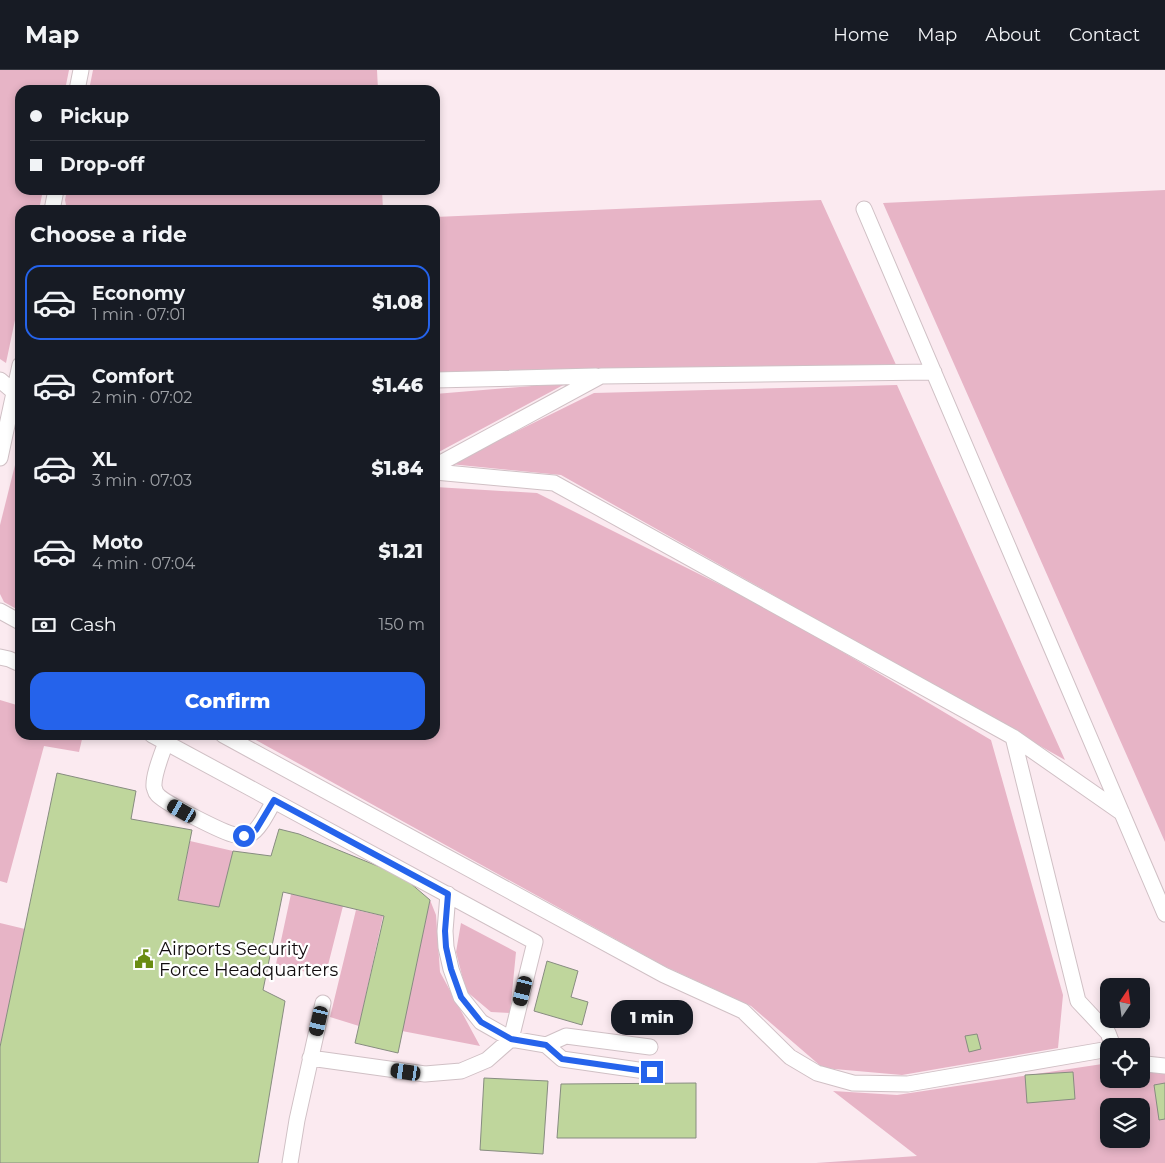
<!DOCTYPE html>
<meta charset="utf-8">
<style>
body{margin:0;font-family:Montserrat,sans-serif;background:#20242c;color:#f1f3f6;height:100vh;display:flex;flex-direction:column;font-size:19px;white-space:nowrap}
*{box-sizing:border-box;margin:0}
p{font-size:16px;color:#9ea1a6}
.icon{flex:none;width:28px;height:28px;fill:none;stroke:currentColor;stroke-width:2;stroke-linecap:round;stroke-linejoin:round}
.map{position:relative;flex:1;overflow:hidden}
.details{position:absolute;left:15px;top:135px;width:425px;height:535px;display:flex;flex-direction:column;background:#171b24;border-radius:15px;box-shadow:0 2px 8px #0003}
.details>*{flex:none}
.banner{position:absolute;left:15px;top:15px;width:425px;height:110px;border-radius:15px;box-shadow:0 2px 8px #0003;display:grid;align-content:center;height:110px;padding:0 15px;background:#171b24}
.needle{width:32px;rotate:13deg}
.fabs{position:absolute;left:1100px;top:908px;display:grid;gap:10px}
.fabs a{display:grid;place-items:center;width:50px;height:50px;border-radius:10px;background:#171b24;box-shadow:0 2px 8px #0003;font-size:25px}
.end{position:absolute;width:22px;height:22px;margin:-11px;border:6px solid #2563eb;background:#fff;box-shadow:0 0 0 2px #fff}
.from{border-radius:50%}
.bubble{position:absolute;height:35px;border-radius:15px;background:#171b24;box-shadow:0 2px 8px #0003;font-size:16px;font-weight:800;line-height:35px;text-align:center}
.car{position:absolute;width:15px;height:30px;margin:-15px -8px;border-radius:6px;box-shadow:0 0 4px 1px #0007;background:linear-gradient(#222 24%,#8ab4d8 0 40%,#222 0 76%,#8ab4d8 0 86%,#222 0)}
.banner b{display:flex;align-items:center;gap:18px;height:48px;font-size:19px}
.banner b+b{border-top:1px solid #363941}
.banner i{width:12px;height:12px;background:#f1f3f6}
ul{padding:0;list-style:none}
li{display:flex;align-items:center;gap:15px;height:75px;margin:0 10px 8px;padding:0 5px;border:2px solid transparent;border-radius:15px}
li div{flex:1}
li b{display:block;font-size:19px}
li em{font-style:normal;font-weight:800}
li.active{border-color:#2563eb}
li>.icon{width:45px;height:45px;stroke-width:1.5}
h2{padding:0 15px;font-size:22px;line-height:60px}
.pay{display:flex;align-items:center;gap:12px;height:55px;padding:0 15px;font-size:19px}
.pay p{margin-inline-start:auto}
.cta{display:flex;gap:10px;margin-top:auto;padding:10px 15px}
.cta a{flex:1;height:58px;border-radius:15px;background:#2563eb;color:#fff;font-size:20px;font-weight:800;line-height:58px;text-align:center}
header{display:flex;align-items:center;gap:30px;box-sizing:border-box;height:70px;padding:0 25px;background:#171b24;border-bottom:1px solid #363941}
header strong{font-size:24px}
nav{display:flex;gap:28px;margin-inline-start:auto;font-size:18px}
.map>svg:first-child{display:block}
</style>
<header>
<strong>Map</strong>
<nav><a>Home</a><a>Map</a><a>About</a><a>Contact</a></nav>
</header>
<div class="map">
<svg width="1165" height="1093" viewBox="0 0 1165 1093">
<rect width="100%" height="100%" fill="#fbeaf0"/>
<!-- green -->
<path fill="#e7b4c6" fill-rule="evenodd" d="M0 0H69L65 20H20V120H43L39 140H20V226L6 293 0 289Z
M93 0H377L378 20H89Z
M67 120H382L383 140H67L65 130Z
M1165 120V772L883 133Z
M821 130 897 297 435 304V147Z
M567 313 435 384V324Z
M897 315 1065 690 561 405 450 394 594 323Z
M20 375V541L4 532 0 524V455Z
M435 417 537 423 777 543 991 670 1063 925 1058 978 902 1005 823 998 751 936 664 896 247 665H435Z
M0 630 20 636V665H83L79 682 44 676 7 813 0 811Z
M190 771 233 781 219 837 178 830Z
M291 824 343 836 325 907 276 894Z
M430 830 436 845 440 902 480 976 402 961Z
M356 840 383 846 359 956 330 947Z
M0 853 25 859 0 977Z
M461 853 516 882 510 943 491 942 466 921 456 882Z
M1109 993V1009H1141V994L1165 998V1093H816L917 1086 833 1021 897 1025ZM1109 1036H1141V1069H1109Z"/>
<!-- building -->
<path fill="#bfd69c" stroke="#878c80" d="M57 703 136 721 131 749 192 760 178 830 219 837 233 781 271 786 279 759 299 764 402 806 430 830 398 983 355 973 384 846 283 822 263 920 285 931 258 1093H0V977Z
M547 891 578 901 571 927 588 932 582 955 534 941Z
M977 964 981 979 969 982 965 966Z
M1073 1002 1075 1029 1027 1033 1025 1005Z
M484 1008 548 1011 543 1084 480 1080Z
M696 1013V1068H557L561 1014Z
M1165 1013V1049L1159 1050 1154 1015Z"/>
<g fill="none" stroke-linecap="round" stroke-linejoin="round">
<!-- lane casing -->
<g stroke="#d0c0c5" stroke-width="17">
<path id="lane" d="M77 20 81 0
M864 139 1165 844
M52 140 56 120
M0 310 14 322H20
M435 310 596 306
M0 388 20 295
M435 396 601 306 934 302
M435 402 554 413 1013 667 1078 931 1108 963 1113 976
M0 541 20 552
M0 587 9 589 20 594
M152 665 535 872 511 969 487 990 461 1001 425 1004 310 988
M223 665 664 905 743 941 790 987 817 1003 853 1013 908 1014 1109 979
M1013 667 1122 743
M166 672C162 684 153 705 154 717 155 719 155 722 157 724 162 732 224 763 235 765 239 766 245 766 250 764 259 761 269 739 274 731
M448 824 445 861 446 877 451 899 461 927 481 952 511 969 546 975 562 989 652 1002
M546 975 566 966 650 977
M1141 993 1146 994 1165 996
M290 1093 297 1050 323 933"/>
</g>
<!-- lane -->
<use href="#lane" stroke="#fff" stroke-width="15"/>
</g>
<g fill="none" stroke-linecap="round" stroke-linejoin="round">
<!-- route -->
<path stroke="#2563eb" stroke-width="6" d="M244 766 251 764 256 760 274 730 448 824 445 861 446 877 451 899 461 927 481 952 511 969 546 975 562 989 652 1002"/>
</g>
<!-- icons -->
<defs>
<g id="civic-bare" transform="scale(1.5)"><path d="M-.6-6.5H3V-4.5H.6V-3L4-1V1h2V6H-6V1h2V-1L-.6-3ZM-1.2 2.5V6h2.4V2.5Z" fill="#6a8c12" stroke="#fff" stroke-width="2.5" paint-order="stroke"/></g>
</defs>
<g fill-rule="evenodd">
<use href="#civic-bare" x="144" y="889"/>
</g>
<g text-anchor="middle" stroke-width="4.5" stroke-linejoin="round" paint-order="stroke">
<!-- poi labels -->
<g font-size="18" fill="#110c0e" stroke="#fff" text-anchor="start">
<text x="159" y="885">Airports Security<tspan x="159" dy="21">Force Headquarters</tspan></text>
</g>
</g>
</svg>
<div class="fabs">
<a><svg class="needle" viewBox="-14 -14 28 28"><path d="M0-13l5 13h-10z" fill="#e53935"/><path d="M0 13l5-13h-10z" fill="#9ea1a6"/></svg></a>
<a><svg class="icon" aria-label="locate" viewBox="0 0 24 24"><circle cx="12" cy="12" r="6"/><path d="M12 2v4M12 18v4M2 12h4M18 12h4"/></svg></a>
<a><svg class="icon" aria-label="layers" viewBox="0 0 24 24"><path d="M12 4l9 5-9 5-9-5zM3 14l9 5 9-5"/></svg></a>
</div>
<i class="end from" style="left:244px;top:766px"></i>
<i class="end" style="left:652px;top:1002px"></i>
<div class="bubble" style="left:611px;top:930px;width:82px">1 min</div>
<i class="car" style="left:182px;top:741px;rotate:300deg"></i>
<i class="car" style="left:523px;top:921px;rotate:194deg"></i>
<i class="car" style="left:319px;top:951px;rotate:193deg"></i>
<i class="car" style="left:406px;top:1002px;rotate:278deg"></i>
<div class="banner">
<b><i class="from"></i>Pickup</b>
<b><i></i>Drop-off</b>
</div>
<section class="details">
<h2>Choose a ride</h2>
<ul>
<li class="active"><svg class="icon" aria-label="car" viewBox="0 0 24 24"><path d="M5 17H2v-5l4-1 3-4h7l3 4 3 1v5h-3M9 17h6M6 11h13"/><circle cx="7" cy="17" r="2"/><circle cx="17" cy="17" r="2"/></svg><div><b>Economy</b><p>1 min · 07:01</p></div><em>$1.08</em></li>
<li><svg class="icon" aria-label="car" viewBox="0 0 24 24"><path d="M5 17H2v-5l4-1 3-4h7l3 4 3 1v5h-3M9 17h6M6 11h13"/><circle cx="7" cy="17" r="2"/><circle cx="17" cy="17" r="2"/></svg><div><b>Comfort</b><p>2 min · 07:02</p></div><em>$1.46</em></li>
<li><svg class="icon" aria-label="car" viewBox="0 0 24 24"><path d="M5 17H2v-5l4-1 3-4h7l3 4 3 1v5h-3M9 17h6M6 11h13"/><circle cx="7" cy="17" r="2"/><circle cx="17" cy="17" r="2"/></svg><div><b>XL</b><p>3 min · 07:03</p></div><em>$1.84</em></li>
<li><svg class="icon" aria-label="car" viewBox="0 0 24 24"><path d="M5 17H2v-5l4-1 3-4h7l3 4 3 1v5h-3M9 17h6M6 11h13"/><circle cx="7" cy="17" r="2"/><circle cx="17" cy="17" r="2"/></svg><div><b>Moto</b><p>4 min · 07:04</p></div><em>$1.21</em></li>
</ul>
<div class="pay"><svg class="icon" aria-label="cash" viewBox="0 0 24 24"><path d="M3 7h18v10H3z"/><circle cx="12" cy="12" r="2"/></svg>Cash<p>150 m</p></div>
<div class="cta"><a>Confirm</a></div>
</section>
</div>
